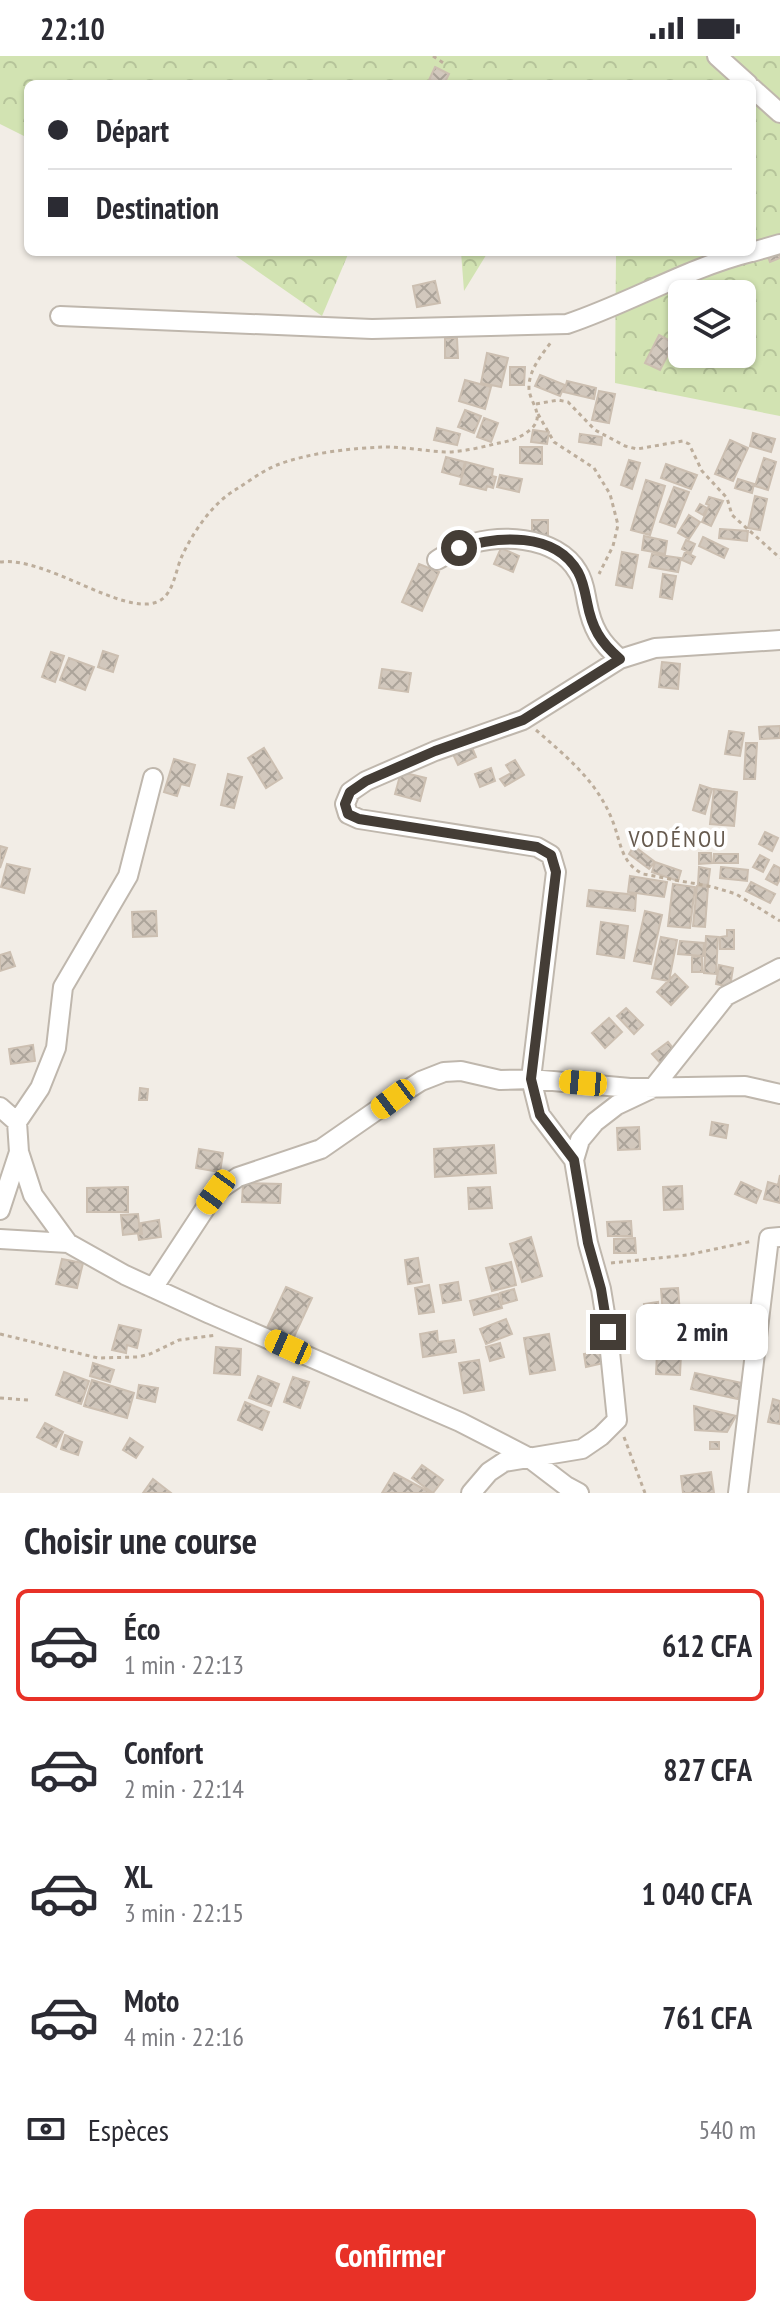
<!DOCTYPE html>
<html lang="fr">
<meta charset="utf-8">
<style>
body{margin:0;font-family:"PT Sans Narrow",sans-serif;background:#f7f7f7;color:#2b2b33;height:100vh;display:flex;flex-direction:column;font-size:30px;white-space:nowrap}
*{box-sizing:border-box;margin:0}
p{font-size:26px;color:#7c7c81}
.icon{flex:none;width:44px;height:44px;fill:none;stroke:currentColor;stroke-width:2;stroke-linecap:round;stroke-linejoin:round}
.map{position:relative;height:1437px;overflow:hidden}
.sheet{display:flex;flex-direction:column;background:#fff;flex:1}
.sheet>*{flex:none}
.guide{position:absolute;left:24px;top:24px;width:732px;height:176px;border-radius:12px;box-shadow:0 2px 6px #0004;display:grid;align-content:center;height:176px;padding:0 24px;background:#fff}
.tools{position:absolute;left:668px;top:224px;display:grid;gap:16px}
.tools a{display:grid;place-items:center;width:88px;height:88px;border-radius:12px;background:#fff;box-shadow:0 2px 6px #0004;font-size:40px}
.end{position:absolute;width:36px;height:36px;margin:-18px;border:10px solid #443d36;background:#fff;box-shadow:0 0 0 4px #fff}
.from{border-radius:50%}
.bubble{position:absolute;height:56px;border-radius:12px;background:#fff;box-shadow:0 2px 6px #0004;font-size:26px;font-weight:800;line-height:56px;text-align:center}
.car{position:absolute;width:24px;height:48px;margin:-24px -12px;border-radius:10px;box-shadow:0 0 6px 2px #0007;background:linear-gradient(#f5c518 24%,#345 0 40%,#f5c518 0 76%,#345 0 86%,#f5c518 0)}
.guide b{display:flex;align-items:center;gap:28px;height:76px;font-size:30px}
.guide b+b{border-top:2px solid #e1e1e2}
.guide i{width:20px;height:20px;background:#2b2b33}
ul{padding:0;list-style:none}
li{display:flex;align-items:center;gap:24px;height:112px;margin:0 16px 12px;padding:0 8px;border:4px solid transparent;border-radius:12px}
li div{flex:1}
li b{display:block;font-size:30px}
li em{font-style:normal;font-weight:800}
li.current{border-color:#e83127}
li>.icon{width:72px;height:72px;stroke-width:1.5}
h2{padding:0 24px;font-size:36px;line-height:96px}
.pay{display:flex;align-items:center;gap:20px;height:88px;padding:0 24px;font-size:30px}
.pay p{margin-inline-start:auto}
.primary-button{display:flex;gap:16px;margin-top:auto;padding:16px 24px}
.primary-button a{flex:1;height:92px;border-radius:12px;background:#e83127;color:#fff;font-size:32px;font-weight:800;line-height:92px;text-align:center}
.status{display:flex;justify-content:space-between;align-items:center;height:56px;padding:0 40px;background:#fff;direction:ltr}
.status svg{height:22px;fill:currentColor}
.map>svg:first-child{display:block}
</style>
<div class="status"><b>22:10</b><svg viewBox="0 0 49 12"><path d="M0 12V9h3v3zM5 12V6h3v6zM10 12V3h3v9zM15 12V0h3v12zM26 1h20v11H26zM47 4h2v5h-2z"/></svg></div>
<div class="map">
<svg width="780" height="1437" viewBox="0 0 780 1437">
<defs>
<pattern id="forest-crowns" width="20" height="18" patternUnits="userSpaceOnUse" patternTransform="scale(2)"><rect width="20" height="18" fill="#d2e3b2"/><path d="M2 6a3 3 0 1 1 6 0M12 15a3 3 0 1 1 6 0" fill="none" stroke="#b6c49a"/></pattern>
<pattern id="building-cross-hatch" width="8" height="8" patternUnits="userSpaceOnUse" patternTransform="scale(2)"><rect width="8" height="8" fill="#d2c8bd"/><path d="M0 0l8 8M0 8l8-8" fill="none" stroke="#aca49a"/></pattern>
</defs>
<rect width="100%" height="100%" fill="#f2ede6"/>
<!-- forest -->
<path fill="url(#forest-crowns)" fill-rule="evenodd" d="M0 0H780V360L615 327 616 196H752V28H28V82L0 68ZM682 238H742V298H682Z
M230 196H349L322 260Z
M461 196H488L464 235Z"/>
<!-- building -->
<path fill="url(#building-cross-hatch)" stroke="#ccbfb1" stroke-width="2" d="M435 11 449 18 444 28 429 24Z
M780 195V202L770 206 767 199Z
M435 225 440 247 417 251 413 230Z
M659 279 674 287 660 314 645 307Z
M445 282H457L458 302H445Z
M487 297 508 302 501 331 481 327Z
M510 311H525L524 329H510Z
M540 319 565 329 560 340 535 330Z
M465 324 491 331 485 353 459 345Z
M567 325 596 332 594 343 564 336Z
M599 335 615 338 609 367 592 364Z
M465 354 481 360 474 377 458 371Z
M484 362 498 367 491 386 477 381Z
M437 372 460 378 457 389 434 384Z
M533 374 549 376 547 388 531 386Z
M753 377 775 383 771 396 750 390Z
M580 378 602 381 601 389 579 386Z
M730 384 748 392 733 425 715 418Z
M520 391H542V408L520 407Z
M446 401 465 406 461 421 442 416Z
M764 402 776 406 768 434 755 430Z
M629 404 640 407 632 433 621 429Z
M466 406 493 413 492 420 496 421 493 432 487 430 486 434 460 428Z
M666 408 697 419 691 433 661 422Z
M500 419 522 423 519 436 497 431Z
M738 423 754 428 752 437 735 432Z
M646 424 665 430 650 479 631 474Z
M674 431 689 436 675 471 660 466Z
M755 440 767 443 760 474 748 472Z
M709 441 723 445 711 470 702 466 709 449 706 448Z
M700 448 707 452 703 459 696 455Z
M689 459 700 466 689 483 678 477Z
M532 464H548V480H532Z
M720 473 748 475 747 485 719 482Z
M644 480 667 485 665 498 642 494Z
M703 481 728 493 724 502 699 490Z
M686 484 695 488 691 497 682 493Z
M501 492 519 500 513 516 494 508Z
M622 496 638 499 632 532 616 529Z
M685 496 695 501 691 508 682 504Z
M652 498 681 502 678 516 649 511Z
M419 508 439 516 422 555 402 546Z
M663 518 676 520 672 543 660 541Z
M103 595 118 600 113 616 98 611Z
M51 596 64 600 55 626 42 621Z
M69 602 94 611 85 634 60 624Z
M662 606 680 608 678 633 659 631Z
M382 613 411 617 408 636 379 632Z
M780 670V682L760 683 759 671Z
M729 675 744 677 740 700 725 698Z
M746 687H757L755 723H744Z
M471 689 476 701 458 709 452 696Z
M264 692 282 722 266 732 248 702Z
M174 703 195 709 189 730 181 728 177 740 164 736Z
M515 704 524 719 505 730 500 723 511 717 506 709Z
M491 712 495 725 480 731 475 718Z
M401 716 426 722 420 745 395 738Z
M228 718 242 721 234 752 221 749Z
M700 729 712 733 705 758 693 754Z
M714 733 737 736 734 770 710 768Z
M765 776 778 782 772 795 759 788Z
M0 790 7 792 0 812Z
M634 790 655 806 649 813 629 798Z
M699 797H711L712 807 699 808Z
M714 798H738V807H714Z
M760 799 769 804 763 816 753 811Z
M655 806 681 815 678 825 652 816Z
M7 808 30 813 24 837 1 831Z
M774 809 780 812V823L777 829 766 823Z
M699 811 710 813 708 829 698 828Z
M721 811 748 814 747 825 720 822Z
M630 820 667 826 664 841 628 836Z
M751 826 775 838 770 847 746 835Z
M673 828 695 831 690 872 668 870Z
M697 830 708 831 705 871 693 870Z
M589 834 636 839 635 855 587 850Z
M156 855 157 880 133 881 132 856Z
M645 855 662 859 651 908 634 905Z
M601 866 628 870 624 902 597 898Z
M727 874H734V893H720V881L727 880Z
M706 880 718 881 716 918 704 917Z
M661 881 677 884 669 925 652 922Z
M680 885 704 887 703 900 678 898Z
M10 896 15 910 0 915V899Z
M702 900V916H692V901Z
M719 909 733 912 730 931 716 928Z
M675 918 688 931 671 949 657 936Z
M626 952 643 969 634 978 617 960Z
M609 962 622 976 605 992 592 977Z
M668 986 677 997 662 1009 652 998Z
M33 989 35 1005 11 1008 9 993Z
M140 1032 148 1033 147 1044H139Z
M712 1066 728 1069 726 1082 710 1079Z
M639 1071 640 1093 618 1094 617 1072Z
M494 1089 496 1117 435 1121 434 1093Z
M199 1093 223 1097 220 1116 196 1112Z
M780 1119V1147L764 1143 768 1126 778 1129Z
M741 1126 761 1135 756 1147 735 1138Z
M243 1127 281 1128 280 1147 242 1146Z
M682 1130 683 1153 664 1154 663 1131Z
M128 1131V1156H87V1132Z
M490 1131 492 1152 469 1153 468 1132Z
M138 1158 140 1177 123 1179 121 1159Z
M159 1164 161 1181 139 1184 138 1178H142L141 1167Z
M631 1165 632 1180H608L607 1166Z
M531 1181 542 1220 522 1226 510 1188Z
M635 1182 636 1197H614V1183Z
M418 1202 422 1226 408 1228 405 1204Z
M62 1203 83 1207 77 1232 56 1228Z
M511 1206 516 1229 492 1235 486 1212Z
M458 1226 461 1244 443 1247 440 1229Z
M429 1229 434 1256 419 1258 415 1232Z
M286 1231 312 1242 293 1283 267 1272Z
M678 1232 680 1258 663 1259 661 1233Z
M514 1233 517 1244 503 1248 500 1237Z
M498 1238 502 1252 474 1259 470 1245Z
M658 1246 659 1274H648L644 1248Z
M506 1263 512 1278 486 1288 480 1273Z
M119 1269 141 1274 137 1292 127 1289 126 1297 112 1294Z
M437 1275 438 1286 454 1284 456 1296 423 1301 420 1278Z
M549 1278 555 1314 530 1318 524 1282Z
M500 1287 504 1301 490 1305 486 1291Z
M216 1291 241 1293 240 1319 214 1317Z
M605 1294 608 1306 586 1311 584 1298Z
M657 1297 681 1298 680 1319 656 1318Z
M479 1304 484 1334 464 1337 459 1307Z
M93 1307 114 1314 110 1326 90 1320Z
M64 1316 89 1325 81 1348 56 1339Z
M695 1317 742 1327 738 1343 691 1333Z
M258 1320 279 1328 271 1350 249 1342Z
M293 1321 309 1326 300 1352 284 1346Z
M92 1324 134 1337 127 1362 84 1350Z
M139 1329 158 1332 155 1346 137 1342Z
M773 1343 780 1345V1368L768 1366Z
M245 1346 269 1356 262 1374 238 1364Z
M694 1350 736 1360 727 1376 695 1374Z
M45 1367 63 1376 56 1391 37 1381Z
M65 1379 82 1386 78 1399 61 1393Z
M130 1382 143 1391 136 1402 123 1394Z
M710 1386H719V1393H710Z
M422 1409 443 1424 433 1437 412 1422Z
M711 1416 714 1437H683L681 1420Z
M394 1417 431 1437H382Z
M153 1423 171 1437H143Z"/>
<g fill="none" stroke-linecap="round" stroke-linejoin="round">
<!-- street casing -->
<g stroke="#bfb7ad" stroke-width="22">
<path id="street" d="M717 0 748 28
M752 32 780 57
M752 196 780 188
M60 260 372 273 567 268C630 247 687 212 751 196
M437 504C444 500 451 495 459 492 495 476 557 479 578 516 584 525 585 536 587 546 592 572 600 586 620 603
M0 1051 17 1066 19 1096 0 1154
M17 1066 40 1032 56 992 63 931 128 820 153 722
M19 1096 33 1139 68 1187 125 1219 210 1258 460 1366 528 1401 566 1430 579 1437
M574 1104 540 1059 531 1023 556 816 551 799 537 791 359 763 348 758 345 748 350 736 366 725 435 695 523 664 620 603 655 592 780 584
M0 1183 68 1187
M153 1232 216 1136 238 1121 321 1093 393 1043 421 1025 444 1016 461 1015 500 1024 531 1023 630 1032 745 1030 780 1038
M471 1437 489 1416 504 1406 582 1393 601 1380 617 1364 608 1276 601 1233 588 1187 574 1104 580 1084 595 1066 617 1049 653 1032 726 940 780 912
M738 1437 769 1182 780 1181"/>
</g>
<!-- path -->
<path stroke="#bdae9c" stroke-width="3" stroke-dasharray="4 4" stroke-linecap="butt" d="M433 0 445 8
M536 348 558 344 568 346 595 374 625 390 637 393 683 385 689 388 702 415 727 442 732 459 780 502
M538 358 554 386 594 412 610 438 618 469 613 490 599 518
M0 506C46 500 122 560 157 546 174 539 175 515 182 500 193 476 213 447 235 434 248 426 262 415 277 409 308 397 351 392 385 391 405 391 425 395 445 396 464 396 482 391 499 387 511 385 523 381 532 372 545 359 530 347 529 333 528 315 542 298 552 285
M536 674C567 701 598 726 613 766 621 787 621 807 643 818L713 831 736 838 780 865
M611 1207 687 1199 753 1185
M0 1278 98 1302 138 1301 150 1298 179 1284 217 1279
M0 1342 28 1344
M624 1381 645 1437"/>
<!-- street -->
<use href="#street" stroke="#fff" stroke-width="18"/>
</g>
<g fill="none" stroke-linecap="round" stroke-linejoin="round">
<!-- route -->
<path stroke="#443d36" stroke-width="10" d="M459 492C497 480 555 475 578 516 583 525 585 536 587 546 592 572 600 586 620 603L523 664 435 695 366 725 350 736 345 748 348 758 359 763 537 791 551 799 556 816 531 1023 540 1059 574 1104 588 1187 601 1233 608 1276"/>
</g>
<g text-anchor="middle" stroke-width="7" stroke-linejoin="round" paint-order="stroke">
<!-- quarter labels -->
<g font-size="24" letter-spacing="2" fill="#665a4e" stroke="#fff">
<text x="678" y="791">VODÉNOU</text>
</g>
</g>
</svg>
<div class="tools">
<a><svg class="icon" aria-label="layers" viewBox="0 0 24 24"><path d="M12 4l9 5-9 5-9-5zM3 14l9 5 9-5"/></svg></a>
</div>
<i class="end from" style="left:459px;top:492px"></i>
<i class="end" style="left:608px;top:1276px"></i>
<div class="bubble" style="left:636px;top:1248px;width:132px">2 min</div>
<i class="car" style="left:583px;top:1027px;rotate:275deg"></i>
<i class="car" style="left:393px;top:1043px;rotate:233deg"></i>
<i class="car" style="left:216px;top:1136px;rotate:216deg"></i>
<i class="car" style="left:288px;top:1291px;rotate:294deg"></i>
<div class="guide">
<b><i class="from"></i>Départ</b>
<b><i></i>Destination</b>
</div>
</div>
<section class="sheet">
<h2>Choisir une course</h2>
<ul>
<li class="current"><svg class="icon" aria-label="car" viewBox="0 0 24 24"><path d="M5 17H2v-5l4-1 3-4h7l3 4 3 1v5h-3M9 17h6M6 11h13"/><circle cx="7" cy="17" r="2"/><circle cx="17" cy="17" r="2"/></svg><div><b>Éco</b><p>1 min · 22:13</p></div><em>612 CFA</em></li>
<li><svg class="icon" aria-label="car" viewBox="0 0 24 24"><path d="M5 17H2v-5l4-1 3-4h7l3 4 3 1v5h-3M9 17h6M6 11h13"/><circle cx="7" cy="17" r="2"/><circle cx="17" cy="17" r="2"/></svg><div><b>Confort</b><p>2 min · 22:14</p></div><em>827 CFA</em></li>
<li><svg class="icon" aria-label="car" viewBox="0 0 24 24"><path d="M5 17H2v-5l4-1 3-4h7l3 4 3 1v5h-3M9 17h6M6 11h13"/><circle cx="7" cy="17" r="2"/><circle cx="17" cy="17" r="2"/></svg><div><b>XL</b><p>3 min · 22:15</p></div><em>1 040 CFA</em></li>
<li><svg class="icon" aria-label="car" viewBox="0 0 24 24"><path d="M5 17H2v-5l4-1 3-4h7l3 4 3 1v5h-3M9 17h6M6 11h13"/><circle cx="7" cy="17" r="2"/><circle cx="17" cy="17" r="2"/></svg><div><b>Moto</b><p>4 min · 22:16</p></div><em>761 CFA</em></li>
</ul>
<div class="pay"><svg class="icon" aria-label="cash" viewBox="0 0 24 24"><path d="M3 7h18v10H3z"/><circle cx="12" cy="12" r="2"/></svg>Espèces<p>540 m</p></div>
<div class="primary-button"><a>Confirmer</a></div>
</section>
